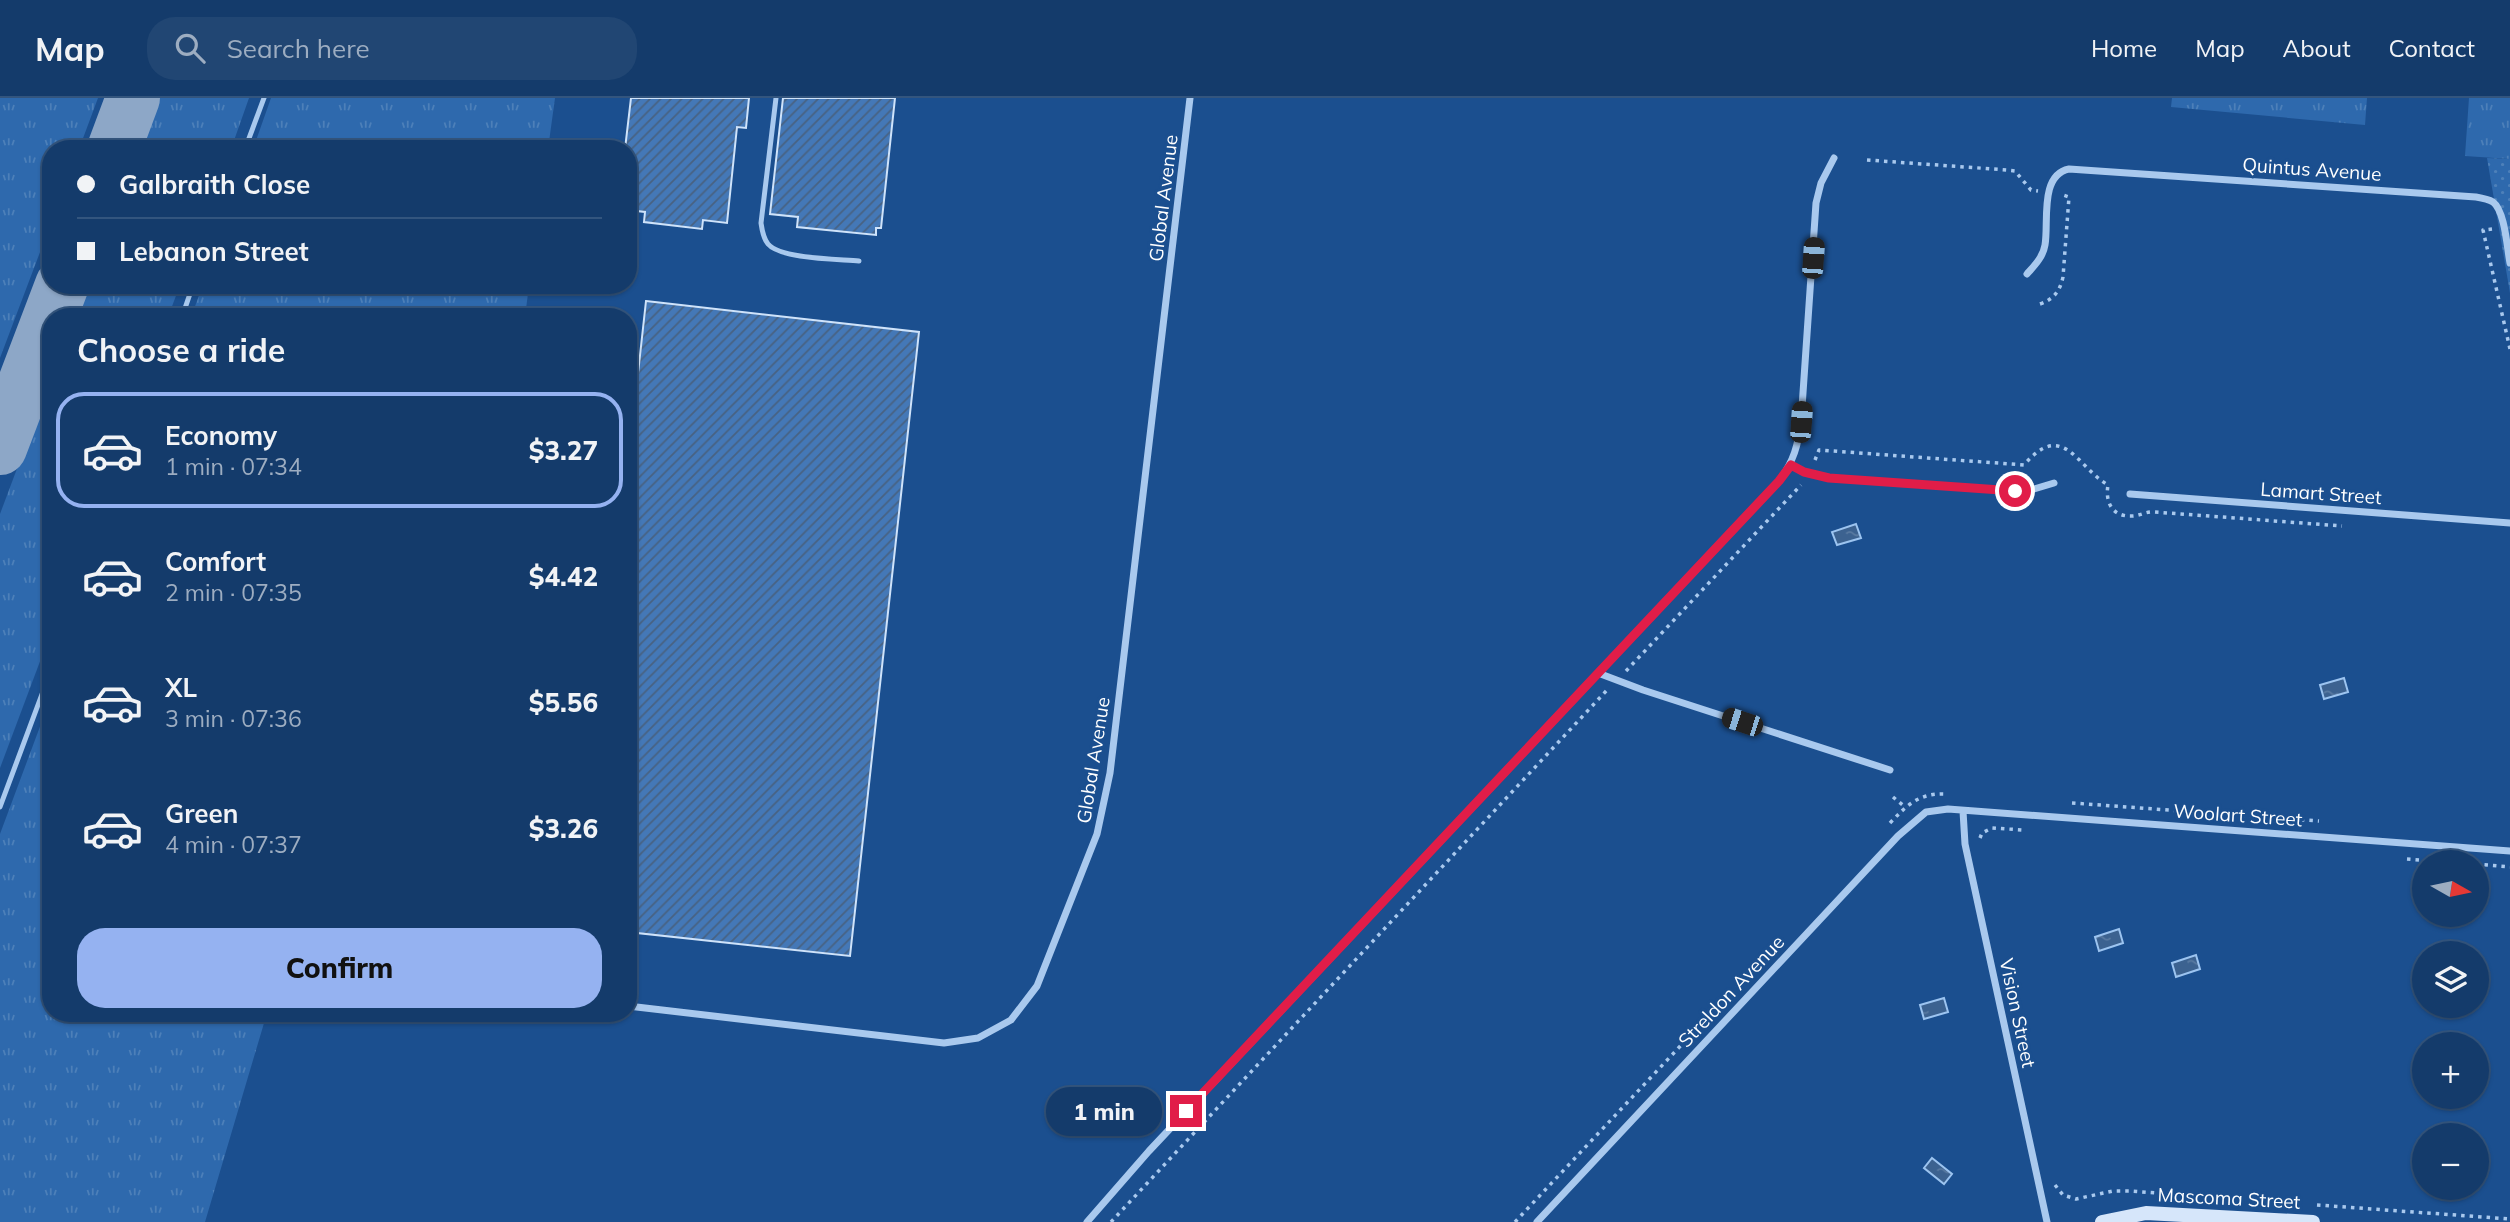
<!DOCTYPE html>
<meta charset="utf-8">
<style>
body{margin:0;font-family:Mulish,sans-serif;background:#214673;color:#f1f3f6;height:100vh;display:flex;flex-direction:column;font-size:26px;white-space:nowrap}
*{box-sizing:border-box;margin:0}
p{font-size:23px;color:#9dadc1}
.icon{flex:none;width:38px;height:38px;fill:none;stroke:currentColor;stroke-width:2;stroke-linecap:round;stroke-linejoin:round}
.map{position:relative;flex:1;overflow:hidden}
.drawer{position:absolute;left:42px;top:210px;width:595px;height:714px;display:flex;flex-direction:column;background:#143b6b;border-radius:28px;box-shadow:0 2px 5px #0004,0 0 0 2px #33557e}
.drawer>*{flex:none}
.banner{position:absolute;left:42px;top:42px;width:595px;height:154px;border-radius:28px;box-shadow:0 2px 5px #0004,0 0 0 2px #33557e;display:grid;align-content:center;height:154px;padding:0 35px;background:#143b6b}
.needle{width:46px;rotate:99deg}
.controls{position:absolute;left:2412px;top:752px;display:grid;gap:14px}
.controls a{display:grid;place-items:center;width:77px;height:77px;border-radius:50%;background:#143b6b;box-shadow:0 2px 5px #0004,0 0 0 2px #33557e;font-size:35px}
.end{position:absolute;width:32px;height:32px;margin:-16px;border:9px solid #e11d48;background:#fff;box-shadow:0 0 0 4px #fff}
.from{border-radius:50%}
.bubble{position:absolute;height:49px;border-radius:24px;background:#143b6b;box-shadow:0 2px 5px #0004,0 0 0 2px #33557e;font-size:23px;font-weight:800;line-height:49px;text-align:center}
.car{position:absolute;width:21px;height:42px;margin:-21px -10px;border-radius:9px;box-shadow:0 0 5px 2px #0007;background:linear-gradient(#222 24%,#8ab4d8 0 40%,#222 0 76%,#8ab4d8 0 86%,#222 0)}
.banner b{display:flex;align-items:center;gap:24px;height:66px;font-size:26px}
.banner b+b{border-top:2px solid #33557e}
.banner i{width:18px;height:18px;background:#f1f3f6}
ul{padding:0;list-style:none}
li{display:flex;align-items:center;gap:21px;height:116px;margin:0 14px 10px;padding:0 21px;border:4px solid transparent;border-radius:28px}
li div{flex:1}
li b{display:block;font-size:26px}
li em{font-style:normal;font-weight:800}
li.current{border-color:#95b2f1}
li>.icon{width:63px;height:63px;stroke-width:1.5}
h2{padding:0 35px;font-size:32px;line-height:84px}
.action{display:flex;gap:14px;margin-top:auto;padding:14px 35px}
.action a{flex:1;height:80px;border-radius:28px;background:#95b2f1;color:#111;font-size:28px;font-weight:800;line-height:80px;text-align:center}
header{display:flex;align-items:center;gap:42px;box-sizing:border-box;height:98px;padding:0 35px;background:#143b6b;border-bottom:2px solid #33557e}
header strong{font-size:33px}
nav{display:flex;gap:38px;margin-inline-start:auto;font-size:24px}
.search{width:490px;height:63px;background:#214673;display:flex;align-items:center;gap:18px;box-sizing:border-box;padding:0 24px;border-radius:28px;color:#9dadc1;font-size:26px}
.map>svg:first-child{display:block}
</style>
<header>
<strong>Map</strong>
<div class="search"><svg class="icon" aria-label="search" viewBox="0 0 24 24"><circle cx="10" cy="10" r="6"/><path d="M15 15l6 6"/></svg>Search here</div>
<nav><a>Home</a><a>Map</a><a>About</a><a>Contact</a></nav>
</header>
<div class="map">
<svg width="2510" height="1124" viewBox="0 0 2510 1124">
<defs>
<pattern id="grass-tufts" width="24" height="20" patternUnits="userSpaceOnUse" patternTransform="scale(1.75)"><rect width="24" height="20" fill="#2e69ad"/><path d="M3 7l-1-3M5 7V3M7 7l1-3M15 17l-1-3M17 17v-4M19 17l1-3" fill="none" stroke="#4d80b9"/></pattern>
<pattern id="park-dots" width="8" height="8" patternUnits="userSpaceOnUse" patternTransform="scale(1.75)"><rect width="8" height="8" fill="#2e69ad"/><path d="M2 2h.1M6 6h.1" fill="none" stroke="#4d80b9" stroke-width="1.8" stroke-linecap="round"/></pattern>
<pattern id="water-ripples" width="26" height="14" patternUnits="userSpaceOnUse" patternTransform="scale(1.75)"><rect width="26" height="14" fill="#3c6290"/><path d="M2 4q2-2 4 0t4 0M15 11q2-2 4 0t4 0" fill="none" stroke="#597aa1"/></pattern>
<pattern id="building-hatch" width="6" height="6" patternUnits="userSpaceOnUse" patternTransform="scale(1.75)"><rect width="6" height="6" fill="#4478b7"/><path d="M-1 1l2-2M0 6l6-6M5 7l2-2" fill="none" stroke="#486282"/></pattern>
</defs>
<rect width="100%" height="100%" fill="#1b4f8f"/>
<!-- grass -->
<path fill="url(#grass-tufts)" d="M0 0H98L79 51H51V125L0 260Z
M156 0H249L231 51H137Z
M271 0H555L548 51H253Z
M2172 0H2367L2365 27 2171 9Z
M2469 0H2510V61L2465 58Z
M86 187H180L168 219H74Z
M203 187H529L525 219H191Z
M51 280V534L0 670V416Z
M51 599V915H267L205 1124H0V736Z"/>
<!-- park -->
<path fill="url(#park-dots)" d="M2487 60 2510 61V195Z"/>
<!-- water -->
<path fill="url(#water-ripples)" stroke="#9cc4f0" stroke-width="2" d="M1856 426 1861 440 1837 447 1832 434Z
M2344 580 2348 594 2324 601 2320 587Z
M2119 831 2123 845 2099 853 2095 839Z
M2196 857 2200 871 2176 879 2172 865Z
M1944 900 1948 914 1924 921 1920 907Z
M1932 1060 1952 1076 1944 1086 1924 1070Z"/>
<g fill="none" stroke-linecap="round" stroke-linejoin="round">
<!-- taxiway -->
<path stroke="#8da7c7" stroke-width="54" d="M114 51 133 0
M0 350 62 187"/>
</g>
<!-- building -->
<path fill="url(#building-hatch)" stroke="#cfe3fa" stroke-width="2" d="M631 0H749L746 30 737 29 727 125 703 122 702 131 644 124 645 114 628 112V51H625Z
M783 0H895L881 130H876V137L797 129 798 119 770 116Z
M646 203 919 234 850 858 628 834V366Z"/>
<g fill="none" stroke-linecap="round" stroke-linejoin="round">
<!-- path -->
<path stroke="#a9c9ee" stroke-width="3.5" stroke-dasharray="3.5 5" stroke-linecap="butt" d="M1867 62 2007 72 2015 73 2031 92 2038 93
M2492 131 2483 132 2510 251
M2040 206C2054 201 2060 193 2063 179L2069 99 2060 96
M1815 362 1819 352 2024 367C2063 321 2077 369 2108 387 2105 404 2112 419 2132 418 2140 418 2146 413 2155 414L2342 428
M1626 573 1801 387
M1893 699 1905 709
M2072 705 2319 723
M1890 725C1907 707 1919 695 1945 696
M1980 740 1982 735 1992 730 2023 732
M2407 761 2459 765
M2476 766 2510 769
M2055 1087 2063 1097 2076 1101 2113 1093H2131L2232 1101
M2317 1107 2510 1121
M1111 1124 1608 591
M1515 1124 1748 876"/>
<!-- service -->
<path stroke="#a9c9ee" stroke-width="5" d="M776 0 761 125C762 132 763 140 768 146 781 161 838 161 859 163
M245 51 264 0
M182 219 193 187
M0 709 51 572"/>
<!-- minor -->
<path stroke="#a9c9ee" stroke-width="7" d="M2027 176C2035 167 2043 159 2045 147 2049 125 2039 77 2069 71L2476 99C2482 100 2488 101 2493 104 2505 113 2507 150 2510 165
M1791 367 1804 374 1829 380 2015 393 2034 391 2054 385
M2130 396 2510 425
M1598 575 1643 592 1890 672
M1963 713 1965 746 2047 1124
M628 908 944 945 978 940 1011 922 1037 888 1097 736 1110 675 1190 0
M1087 1124 1149 1053 1779 383C1794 363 1798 347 1801 324L1816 105 1821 85 1834 60
M1537 1124 1898 738 1926 714 1948 711 2510 753"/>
<!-- secondary -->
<path stroke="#d6e6fa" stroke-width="14" d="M2102 1124 2146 1115 2313 1124"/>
</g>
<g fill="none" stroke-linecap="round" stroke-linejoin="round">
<!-- route -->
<path stroke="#e11d48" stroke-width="9" d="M1186 1013 1779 383 1791 367 1804 374 1829 380 2015 393"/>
</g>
<g text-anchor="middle" stroke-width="6" stroke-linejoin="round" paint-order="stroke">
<!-- street labels -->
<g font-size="19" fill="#fff" stroke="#1b4f8f">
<text transform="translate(2312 71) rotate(4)" y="7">Quintus Avenue</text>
<text transform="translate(1163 100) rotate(-83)" y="7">Global Avenue</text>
<text transform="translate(2321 395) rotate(4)" y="7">Lamart Street</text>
<text transform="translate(1093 662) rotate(-81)" y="7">Global Avenue</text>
<text transform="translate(2238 717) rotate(4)" y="7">Woolart Street</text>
<text transform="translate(1731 893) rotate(-47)" y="7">Streldon Avenue</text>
<text transform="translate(2018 915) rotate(78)" y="7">Vision Street</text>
<text transform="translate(2229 1100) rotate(3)" y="7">Mascoma Street</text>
</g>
</g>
</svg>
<div class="controls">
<a><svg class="needle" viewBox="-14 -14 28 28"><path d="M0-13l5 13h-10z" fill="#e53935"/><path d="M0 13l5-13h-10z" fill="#9dadc1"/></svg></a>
<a><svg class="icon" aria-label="layers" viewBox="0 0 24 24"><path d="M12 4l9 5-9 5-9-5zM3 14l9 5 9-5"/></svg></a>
<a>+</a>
<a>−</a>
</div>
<i class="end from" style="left:2015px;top:393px"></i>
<i class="end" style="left:1186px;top:1013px"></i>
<div class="bubble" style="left:1046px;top:989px;width:116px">1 min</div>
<i class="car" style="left:1813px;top:160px;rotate:4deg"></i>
<i class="car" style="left:1801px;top:324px;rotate:4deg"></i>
<i class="car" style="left:1742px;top:624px;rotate:288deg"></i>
<div class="banner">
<b><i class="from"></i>Galbraith Close</b>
<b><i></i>Lebanon Street</b>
</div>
<section class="drawer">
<h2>Choose a ride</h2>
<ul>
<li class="current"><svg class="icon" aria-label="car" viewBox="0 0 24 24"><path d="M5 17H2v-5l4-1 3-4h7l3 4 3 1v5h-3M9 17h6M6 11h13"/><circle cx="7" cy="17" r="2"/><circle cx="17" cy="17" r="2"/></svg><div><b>Economy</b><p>1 min · 07:34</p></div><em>$3.27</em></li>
<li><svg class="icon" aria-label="car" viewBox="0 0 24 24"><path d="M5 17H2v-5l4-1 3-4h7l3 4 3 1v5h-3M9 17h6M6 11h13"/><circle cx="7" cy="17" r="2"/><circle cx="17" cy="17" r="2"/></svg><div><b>Comfort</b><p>2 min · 07:35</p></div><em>$4.42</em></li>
<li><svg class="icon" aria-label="car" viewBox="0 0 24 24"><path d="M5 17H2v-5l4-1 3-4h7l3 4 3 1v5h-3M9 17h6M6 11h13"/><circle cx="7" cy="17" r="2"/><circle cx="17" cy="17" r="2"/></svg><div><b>XL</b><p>3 min · 07:36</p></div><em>$5.56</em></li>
<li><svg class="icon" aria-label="car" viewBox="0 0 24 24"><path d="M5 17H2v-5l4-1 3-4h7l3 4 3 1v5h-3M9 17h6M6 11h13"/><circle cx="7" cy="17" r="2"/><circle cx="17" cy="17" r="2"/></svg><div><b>Green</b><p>4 min · 07:37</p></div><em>$3.26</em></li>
</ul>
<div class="action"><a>Confirm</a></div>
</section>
</div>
